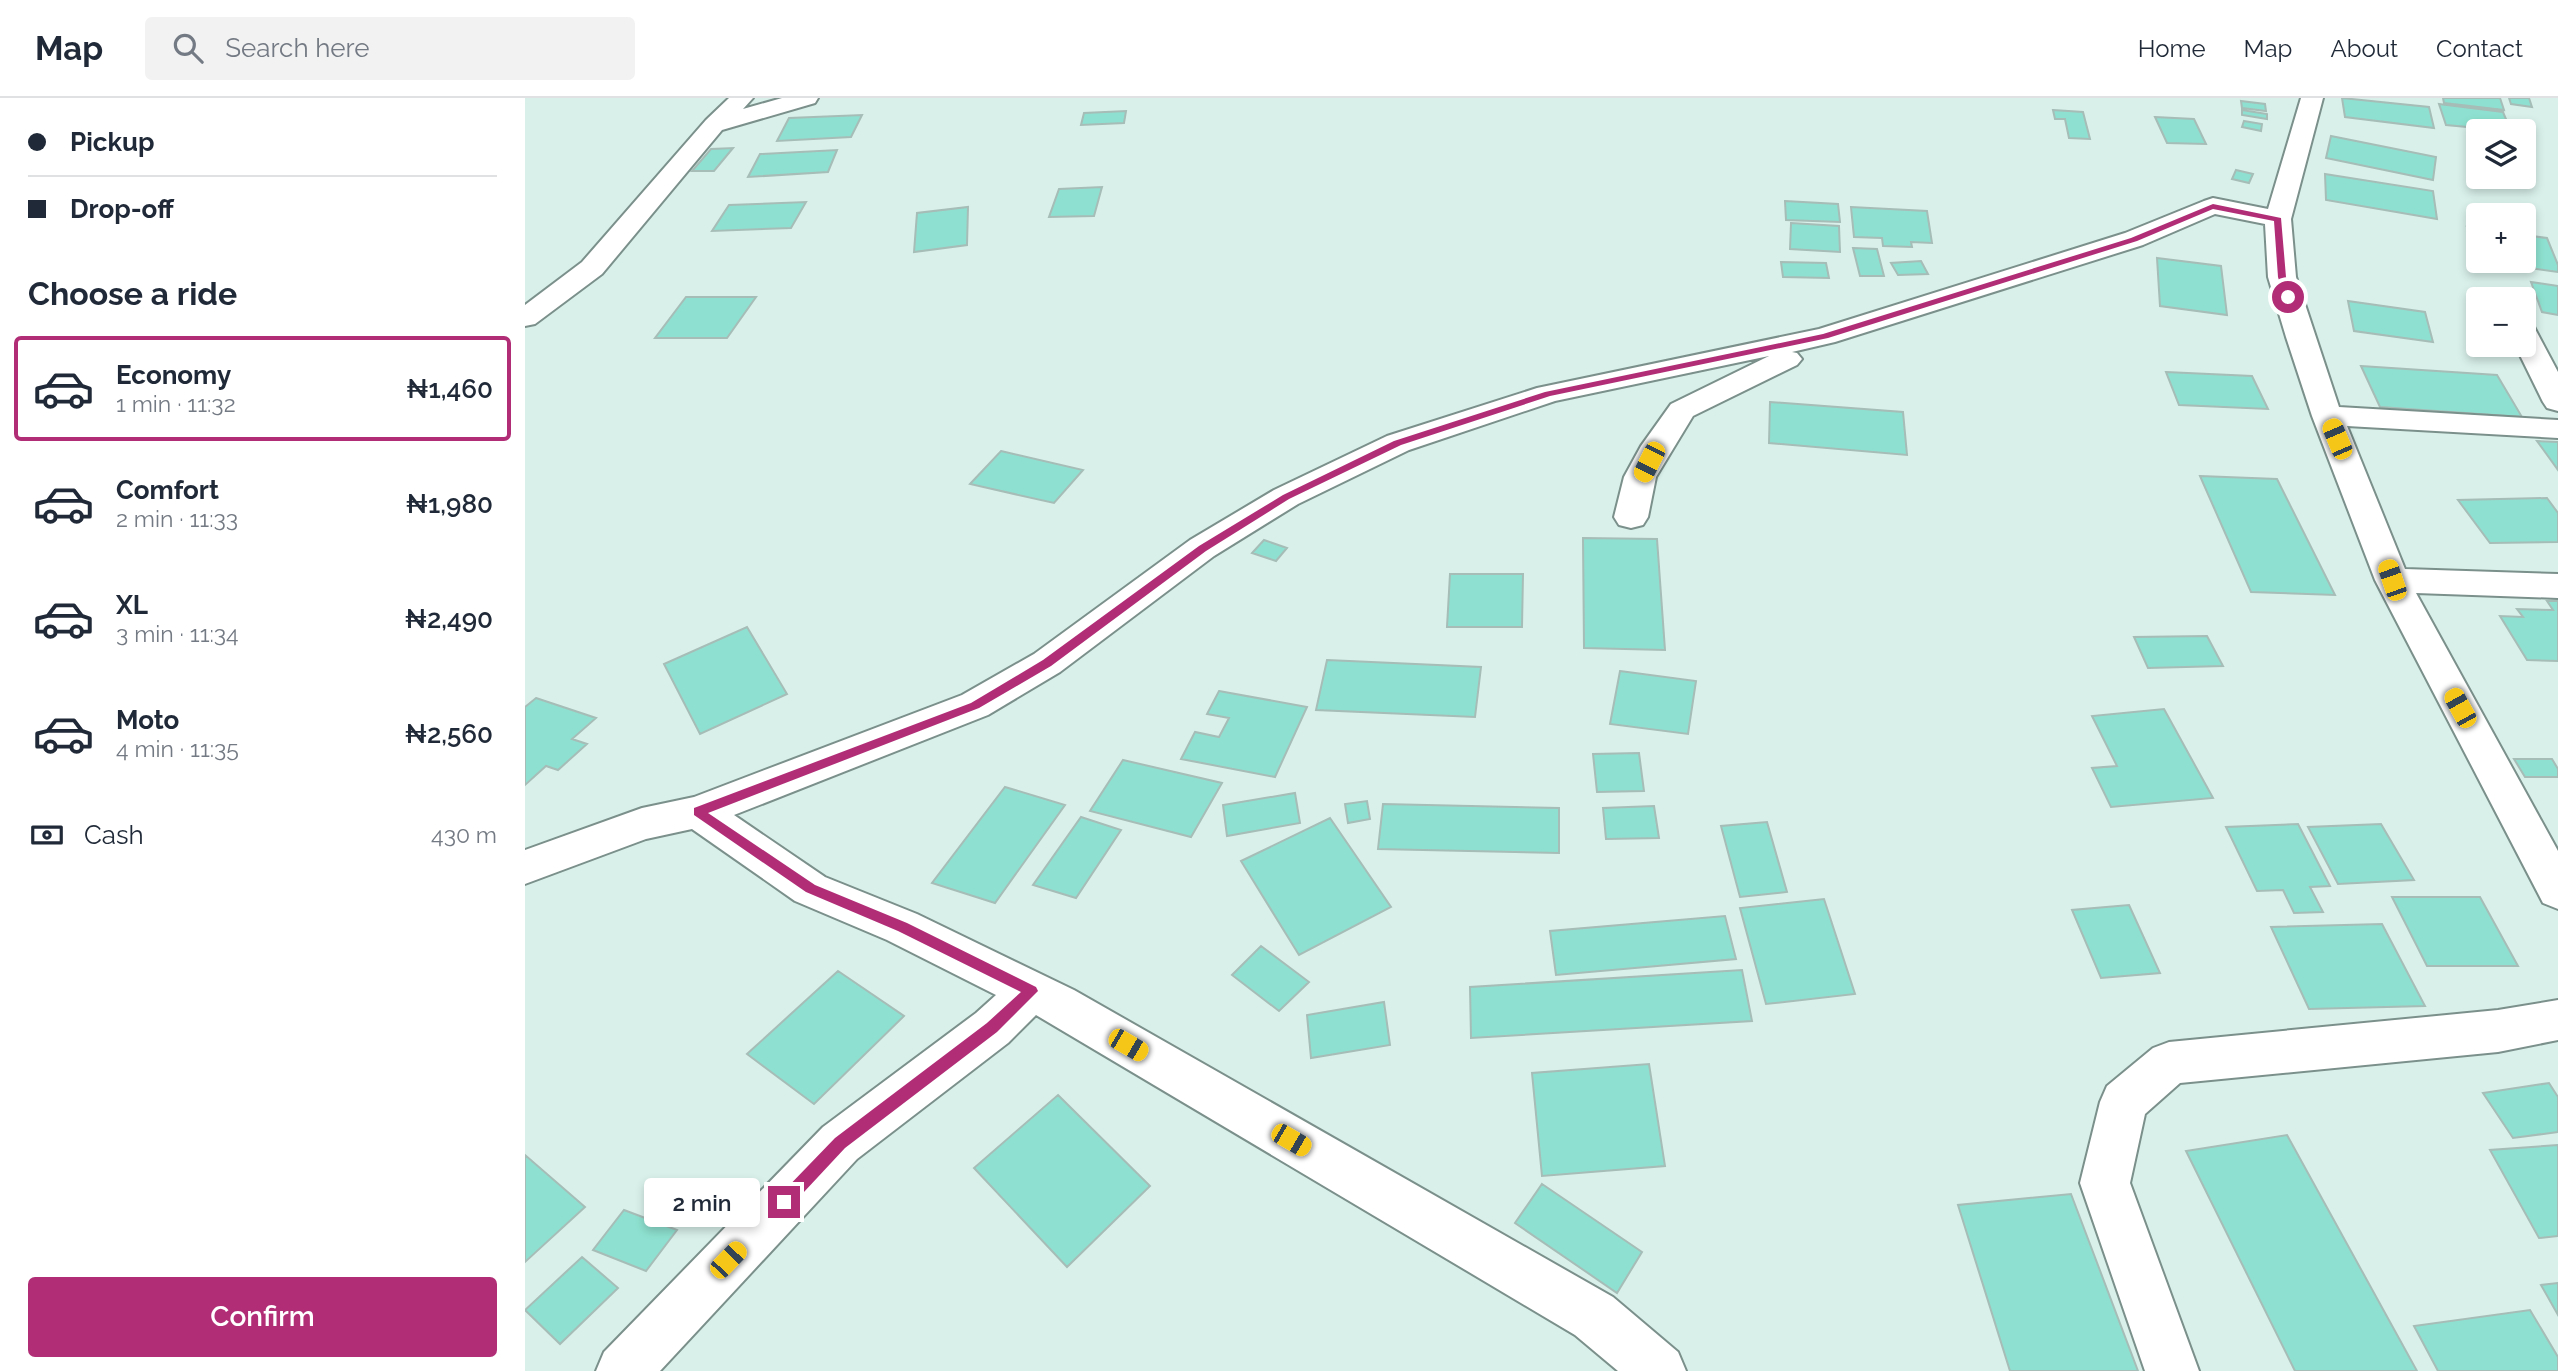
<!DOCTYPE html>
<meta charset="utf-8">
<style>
body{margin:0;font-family:Raleway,sans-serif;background:#f2f2f3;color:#1f2937;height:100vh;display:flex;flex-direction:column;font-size:26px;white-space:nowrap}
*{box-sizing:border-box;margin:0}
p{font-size:23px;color:#747a83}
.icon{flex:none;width:38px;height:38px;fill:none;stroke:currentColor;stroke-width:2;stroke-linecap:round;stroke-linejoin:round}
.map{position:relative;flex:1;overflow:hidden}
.drawer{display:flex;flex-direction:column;background:#fff;width:525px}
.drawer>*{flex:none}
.guide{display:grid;align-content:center;height:154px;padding:0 28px;background:#fff}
.fabs{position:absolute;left:1941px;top:21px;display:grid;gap:14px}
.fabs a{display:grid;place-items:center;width:70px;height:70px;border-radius:7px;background:#fff;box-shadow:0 4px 10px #0003;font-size:35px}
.end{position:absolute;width:32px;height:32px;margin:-16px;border:9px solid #b12e77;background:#fff;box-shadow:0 0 0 4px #fff}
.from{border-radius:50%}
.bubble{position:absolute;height:49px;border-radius:7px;background:#fff;box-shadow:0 4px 10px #0003;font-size:23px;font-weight:600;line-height:49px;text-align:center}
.car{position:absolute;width:21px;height:42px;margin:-21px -10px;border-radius:9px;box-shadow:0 0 5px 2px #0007;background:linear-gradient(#f5c518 24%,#345 0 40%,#f5c518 0 76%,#345 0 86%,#f5c518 0)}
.guide b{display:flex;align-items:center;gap:24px;height:66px;font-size:26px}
.guide b+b{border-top:2px solid #e0e1e3}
.guide i{width:18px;height:18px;background:#1f2937}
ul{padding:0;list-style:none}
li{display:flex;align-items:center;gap:21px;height:105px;margin:0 14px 10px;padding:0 14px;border:4px solid transparent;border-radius:7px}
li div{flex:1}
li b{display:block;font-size:26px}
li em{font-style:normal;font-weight:600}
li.selected{border-color:#b12e77}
li>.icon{width:63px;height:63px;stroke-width:1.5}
h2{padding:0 28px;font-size:32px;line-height:84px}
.pay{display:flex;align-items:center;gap:18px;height:77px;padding:0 28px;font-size:26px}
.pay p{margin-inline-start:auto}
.cta{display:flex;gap:14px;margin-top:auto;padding:14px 28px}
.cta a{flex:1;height:80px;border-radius:7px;background:#b12e77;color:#fff;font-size:28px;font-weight:600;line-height:80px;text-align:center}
header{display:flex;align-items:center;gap:42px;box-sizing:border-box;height:98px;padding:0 35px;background:#fff;border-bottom:2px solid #e0e1e3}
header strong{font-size:33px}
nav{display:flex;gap:38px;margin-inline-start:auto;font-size:24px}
.search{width:490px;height:63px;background:#f2f2f3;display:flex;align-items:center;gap:18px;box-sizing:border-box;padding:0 24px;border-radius:7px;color:#747a83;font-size:26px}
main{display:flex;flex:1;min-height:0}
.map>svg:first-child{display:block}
</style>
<header>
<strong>Map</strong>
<div class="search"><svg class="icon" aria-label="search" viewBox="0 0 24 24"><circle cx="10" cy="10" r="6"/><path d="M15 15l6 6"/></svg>Search here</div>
<nav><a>Home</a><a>Map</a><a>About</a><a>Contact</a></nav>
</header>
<main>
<section class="drawer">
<div class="guide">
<b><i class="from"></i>Pickup</b>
<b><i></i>Drop-off</b>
</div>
<h2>Choose a ride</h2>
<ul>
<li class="selected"><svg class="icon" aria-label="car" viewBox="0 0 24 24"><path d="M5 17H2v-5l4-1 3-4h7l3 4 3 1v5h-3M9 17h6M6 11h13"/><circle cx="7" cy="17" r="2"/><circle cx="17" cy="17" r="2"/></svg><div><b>Economy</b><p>1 min · 11:32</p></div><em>₦1,460</em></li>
<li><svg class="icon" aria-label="car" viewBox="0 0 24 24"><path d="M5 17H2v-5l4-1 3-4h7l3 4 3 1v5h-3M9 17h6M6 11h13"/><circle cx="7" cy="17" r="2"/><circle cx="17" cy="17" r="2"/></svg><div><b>Comfort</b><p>2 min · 11:33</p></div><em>₦1,980</em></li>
<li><svg class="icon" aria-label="car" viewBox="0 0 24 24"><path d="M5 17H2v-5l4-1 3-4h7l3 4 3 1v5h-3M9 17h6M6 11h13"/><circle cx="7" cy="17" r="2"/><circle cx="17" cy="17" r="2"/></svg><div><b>XL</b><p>3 min · 11:34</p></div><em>₦2,490</em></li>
<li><svg class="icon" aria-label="car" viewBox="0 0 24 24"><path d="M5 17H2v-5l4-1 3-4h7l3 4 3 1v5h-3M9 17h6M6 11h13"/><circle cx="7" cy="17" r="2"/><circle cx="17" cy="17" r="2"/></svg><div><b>Moto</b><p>4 min · 11:35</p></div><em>₦2,560</em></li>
</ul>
<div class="pay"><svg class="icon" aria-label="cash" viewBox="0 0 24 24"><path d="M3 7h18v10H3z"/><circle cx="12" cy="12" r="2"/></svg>Cash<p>430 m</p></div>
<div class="cta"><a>Confirm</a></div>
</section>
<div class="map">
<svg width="2033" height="1273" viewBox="0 0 2033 1273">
<rect width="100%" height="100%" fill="#d9f0ea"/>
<!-- building -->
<path fill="#8ee1d0" stroke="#a6bcb7" stroke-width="2" d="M1817 0 1904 9 1909 30 1820 19Z
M1918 0H1975L1979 12 1919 5Z
M1984 0H2004L2007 9 1986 6Z
M1716 3 1740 6 1741 13 1717 10Z
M1914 6 1978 14 1986 33 1921 27Z
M1528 12 1558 14 1565 41 1544 40 1540 21H1530Z
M1717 12 1742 16V21L1717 17Z
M601 13 599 25 556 27 559 15Z
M337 17 326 39 252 43 264 20Z
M1630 19 1669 21 1681 46 1642 45Z
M1719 23 1737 26 1736 33 1717 29Z
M1806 38 1911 59 1908 82 1801 60Z
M208 50 189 73H167L186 51Z
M312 52 303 74 223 79 235 56Z
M1711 72 1728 76 1724 85 1707 81Z
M1800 76 1908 93 1912 121 1801 102Z
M577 89 569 118 524 119 534 91Z
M1260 103 1313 106 1315 124 1261 122Z
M281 104 266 130 187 133 204 107Z
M443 109 442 147 389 154 392 115Z
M1326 109 1402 113 1407 145 1386 144 1387 149 1358 148 1357 140 1329 139Z
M1266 125 1314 128 1315 154 1265 151Z
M1942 129 1953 131V163H1998V137L2022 140 2033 167V174L1953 163Z
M1328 150 1352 151 1359 178H1335Z
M1632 160 1696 168 1702 217 1635 208Z
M1396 163 1403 176 1373 177 1366 165Z
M1256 164 1301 165 1304 180 1258 179Z
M2006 184 2033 188V217L2017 214Z
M161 199H231L202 240H130Z
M1823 203 1900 214 1908 244 1829 233Z
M1836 268 1972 277 1997 319 1855 309Z
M1641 274 1727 278 1743 311 1654 307Z
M1245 304 1378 314 1382 357 1244 345Z
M2012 343 2033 344V372Z
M476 353 558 372 529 405 445 386Z
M1675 378 1752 381 1810 497 1726 494Z
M2022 400 2033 415V444L1965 445 1933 402Z
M1058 440 1132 441 1140 552 1059 550Z
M739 442 762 450 751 463 727 455Z
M925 476H998L997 529H922Z
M2022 503H2033V563L2002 562 1975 518 1998 519 1992 511 2028 512Z
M222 529 262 596 175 636 139 566Z
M1682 538 1698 568 1623 570 1609 539Z
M802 562 956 569 950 619 791 612Z
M1095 573 1171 583 1163 636 1085 626Z
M694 593 782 609 750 679 656 661 670 634 694 639 704 620 682 616Z
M11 600 71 620 47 641 62 646 33 672 21 668 0 687V609Z
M1639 611 1688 700 1586 709 1567 670 1592 668 1567 618Z
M1114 655 1119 693 1072 694 1068 656Z
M1989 661H2027L2033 671V679H2000Z
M598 662 697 685 666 739 565 713Z
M480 689 540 707 470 805 407 785Z
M770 695 775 725 702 738 698 707Z
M842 703 845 721 823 725 820 706Z
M858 706 1034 710V755L853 751Z
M1129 708 1134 740 1081 741 1078 710Z
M556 719 596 732 551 800 508 787Z
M805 720 866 809 774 857 716 763Z
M1242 724 1262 794 1215 799 1196 728Z
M1773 726 1805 788 1785 789 1798 814 1769 815 1758 792 1732 793 1701 729Z
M1856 726 1889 782 1813 786 1783 729Z
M1867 799H1955L1993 868H1902Z
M1299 801 1330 896 1241 906 1215 810Z
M1604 807 1635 875 1576 880 1547 812Z
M1200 818 1211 861 1031 877 1025 833Z
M1857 826 1900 908 1784 911 1746 829Z
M736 848 784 884 754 913 707 877Z
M1217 872 1227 923 946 940 945 889Z
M313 873 379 918 289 1006 222 956Z
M859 904 865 947 786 960 782 917Z
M1124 966 1140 1068 1017 1078 1007 975Z
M2024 985 2033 999V1034L1988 1040 1958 995Z
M533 997 625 1088 542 1169 449 1070Z
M1762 1037 1892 1273H1770L1661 1053Z
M2033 1047V1138L2014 1140 1965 1052Z
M0 1057 60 1109 0 1164Z
M1017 1086 1117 1154 1092 1195 990 1125Z
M1546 1096 1613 1273H1485L1433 1107Z
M99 1112 152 1132 121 1173 68 1152Z
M57 1159 93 1190 35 1246 0 1212Z
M2033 1185V1217L2016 1187Z
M2005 1212 2033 1259V1273H1913L1889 1228Z"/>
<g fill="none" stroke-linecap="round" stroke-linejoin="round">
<!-- street casing -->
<g stroke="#7b908b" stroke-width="4">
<path id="street" d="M204 0H228L218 11 257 0H293L290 5 197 32 77 176 10 226 0 228V207L57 164 181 22Z
M1776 0H1798L1766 121 1771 179 1814 309 2033 322V340L1822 328 1880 471 2033 476V500L1891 495 2033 753V811L2018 805 1850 482 1787 318 1761 239 1743 179 1740 126 1690 116 1618 147 1310 244 1267 254 1272 255 1277 261 1272 267 1168 318 1131 379 1123 419 1118 427 1106 430 1094 427 1089 419 1099 379 1116 348 1146 306 1244 258 1030 303 884 352 773 406 689 458 535 574 463 617 209 717 300 779 392 816 549 892 1088 1199 1153 1254 1161 1273H1093L1050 1237 511 917 483 945 332 1061 135 1273H71L79 1254 298 1029 451 915 471 897 362 842 270 803 167 731 121 741 0 786V752L117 710 169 699 437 597 509 556 665 442 749 392 862 338 1012 290 1294 231 1600 135 1679 103 1688 100 1743 111Z
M1998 225 2008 227 2033 274V313L2022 310 2018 304 1990 247H1998Z
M2033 902V942L1973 954 1655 985 1620 1016 1605 1085 1674 1273H1620L1555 1085 1575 1004 1582 988 1628 950 1644 944 1973 912Z"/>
</g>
<!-- street -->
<use href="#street" fill="#fff" fill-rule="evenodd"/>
</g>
<!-- route -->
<path fill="#b12e77" d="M1688 106 1756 120 1761 179 1766 201 1759 199 1753 179 1749 123 1688 111 1612 143 1303 240 1025 298 876 347 764 401 681 453 526 568 454 610 183 715 290 787 382 825 511 889 513 893 472 934 320 1050 265 1109 259 1111 254 1109 252 1104 254 1098 310 1040 462 925 496 894 373 833 281 794 169 717V710L446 605 518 562 674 448 758 397 869 343 1020 294 1298 236 1606 140Z"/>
</svg>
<div class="fabs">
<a><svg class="icon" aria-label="layers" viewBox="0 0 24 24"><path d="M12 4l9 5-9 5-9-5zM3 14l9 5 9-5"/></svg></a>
<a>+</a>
<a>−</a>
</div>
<i class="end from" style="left:1763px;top:199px"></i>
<i class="end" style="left:259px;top:1104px"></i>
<div class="bubble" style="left:119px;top:1080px;width:116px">2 min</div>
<i class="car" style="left:1812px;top:341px;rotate:337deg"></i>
<i class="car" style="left:1124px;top:364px;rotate:207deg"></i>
<i class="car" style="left:1867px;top:482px;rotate:341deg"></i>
<i class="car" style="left:1935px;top:610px;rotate:331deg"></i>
<i class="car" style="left:603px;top:947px;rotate:120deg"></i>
<i class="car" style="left:766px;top:1042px;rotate:120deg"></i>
<i class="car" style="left:203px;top:1162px;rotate:44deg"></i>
</div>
</main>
